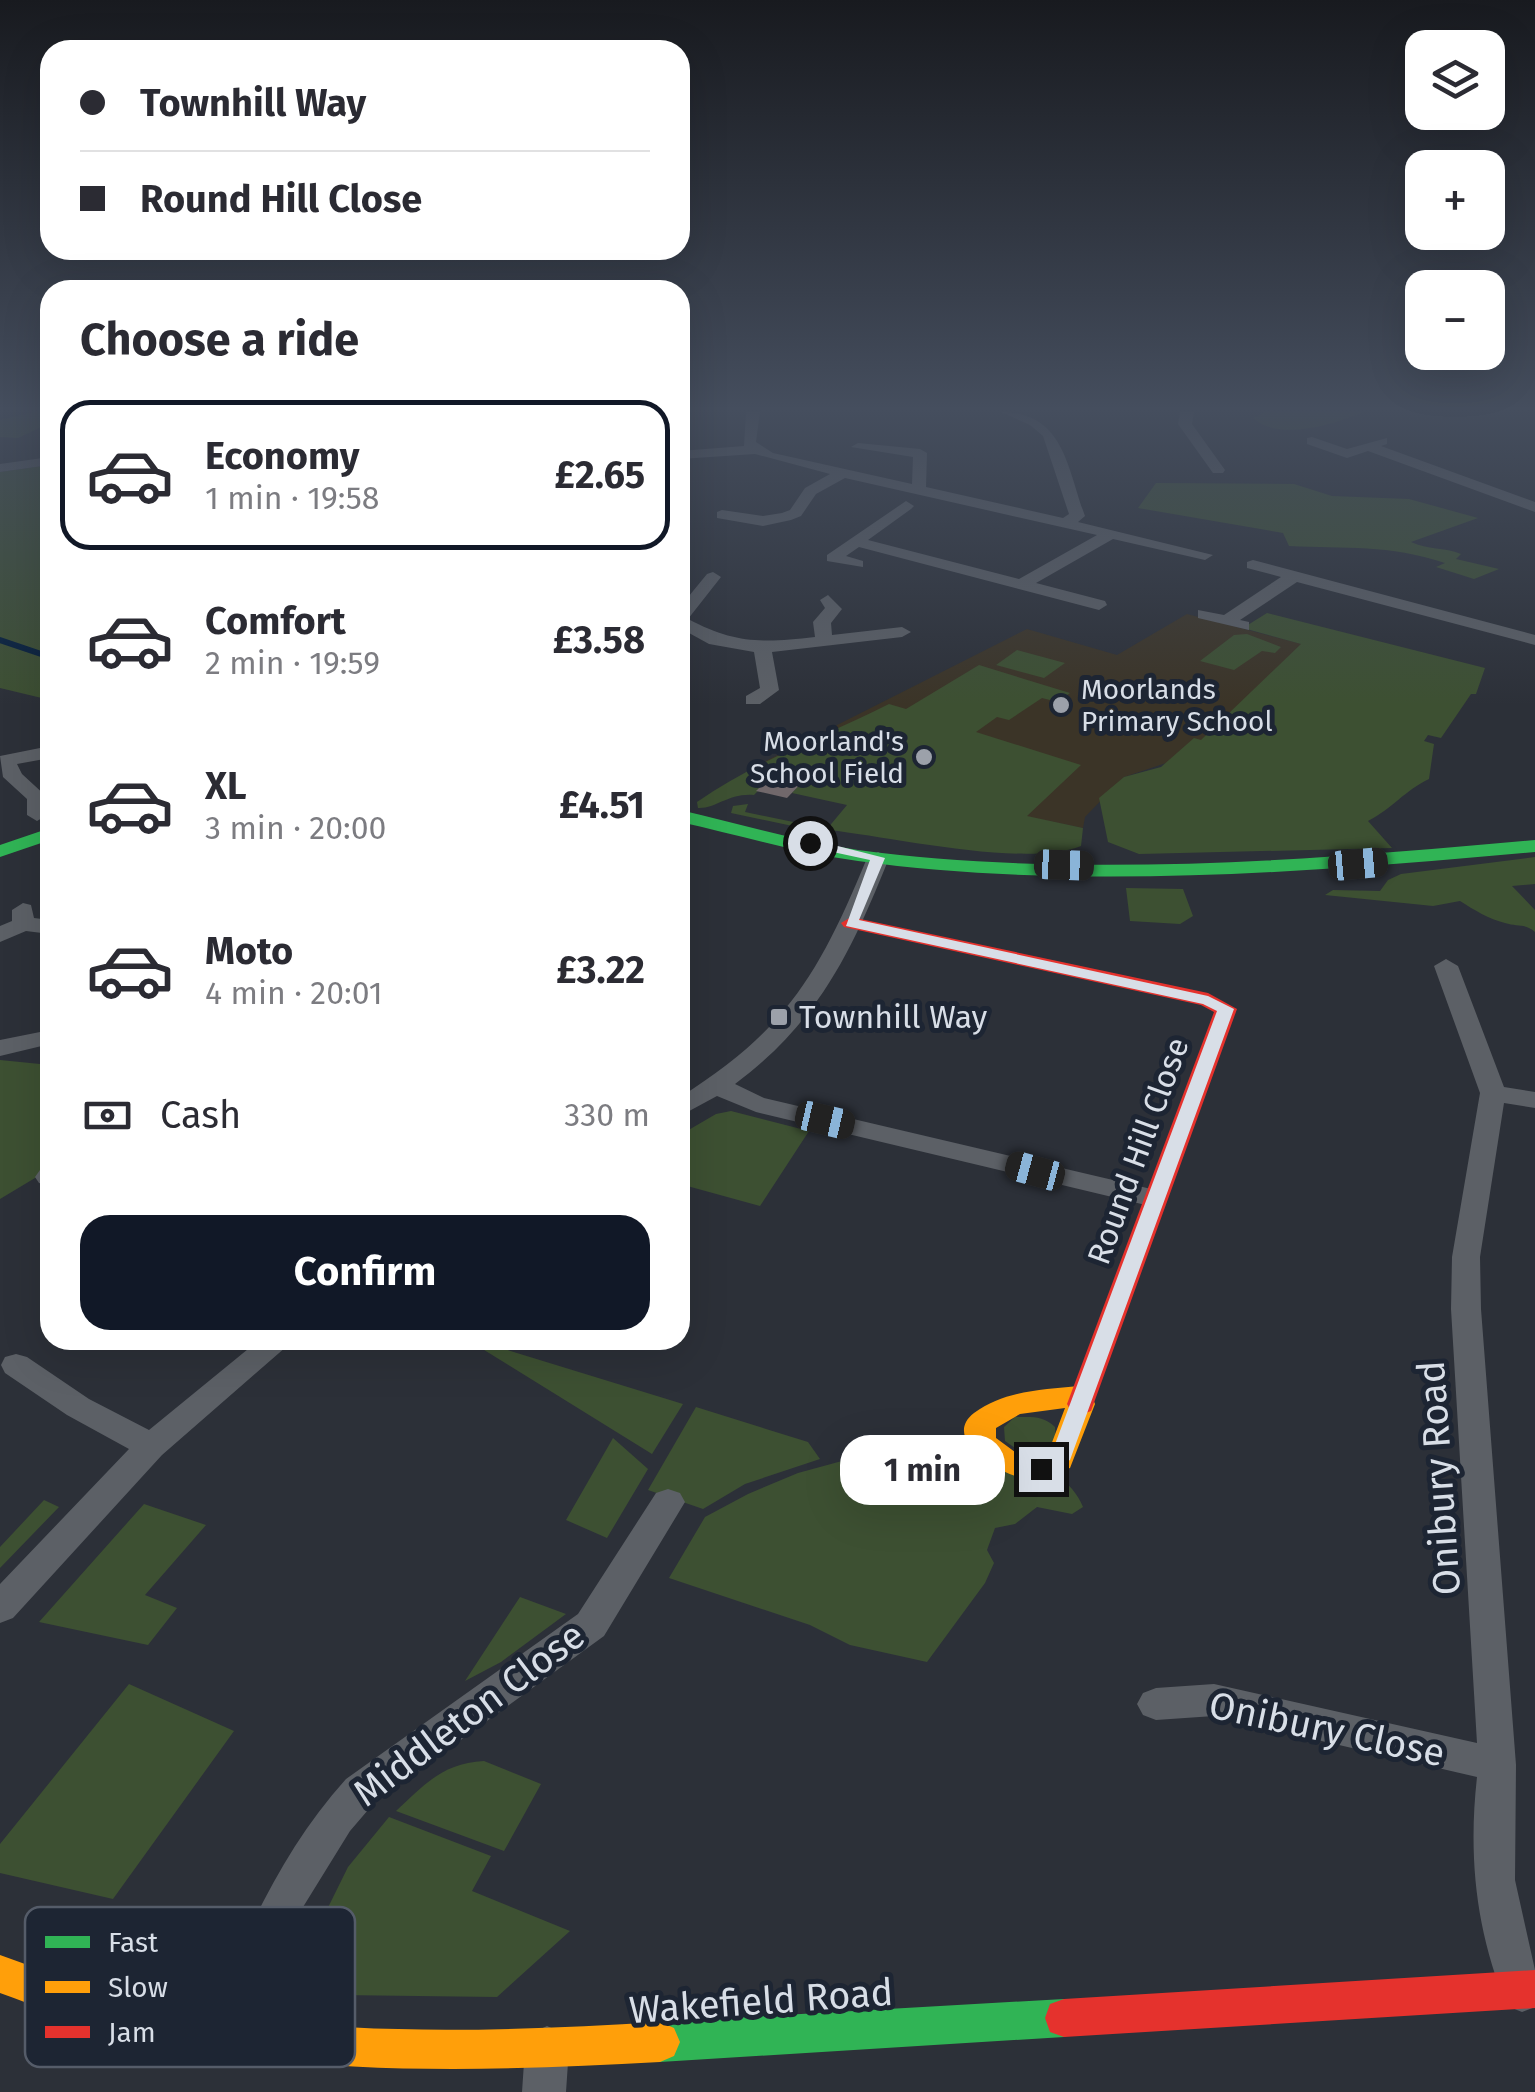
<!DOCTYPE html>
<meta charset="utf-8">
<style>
body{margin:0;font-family:"Fira Sans",sans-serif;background:#f2f2f3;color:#2b2b33;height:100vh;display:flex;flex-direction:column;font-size:38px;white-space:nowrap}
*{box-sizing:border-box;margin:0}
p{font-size:32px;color:#7c7c81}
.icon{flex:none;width:55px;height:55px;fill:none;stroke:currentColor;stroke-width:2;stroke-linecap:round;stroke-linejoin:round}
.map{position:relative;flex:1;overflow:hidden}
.sheet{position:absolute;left:40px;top:280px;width:650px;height:1070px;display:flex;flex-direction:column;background:#fff;border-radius:30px;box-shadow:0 10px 40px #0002}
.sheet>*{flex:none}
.guide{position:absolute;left:40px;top:40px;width:650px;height:220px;border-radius:30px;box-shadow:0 10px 40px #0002;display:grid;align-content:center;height:220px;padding:0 40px;background:#fff}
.buttons{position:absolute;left:1405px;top:30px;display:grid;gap:20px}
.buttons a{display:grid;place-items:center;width:100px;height:100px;border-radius:20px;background:#fff;box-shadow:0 10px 40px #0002;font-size:50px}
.end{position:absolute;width:45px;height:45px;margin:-22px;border:12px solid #d8dee7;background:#111;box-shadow:0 0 0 5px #111}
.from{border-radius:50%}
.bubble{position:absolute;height:70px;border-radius:30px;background:#fff;box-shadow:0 10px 40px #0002;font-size:32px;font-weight:700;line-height:70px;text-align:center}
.car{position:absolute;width:30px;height:60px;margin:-30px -15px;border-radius:12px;box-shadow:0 0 8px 2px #0007;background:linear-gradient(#222 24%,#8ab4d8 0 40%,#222 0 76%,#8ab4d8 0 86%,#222 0)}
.guide b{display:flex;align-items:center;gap:35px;height:95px;font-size:38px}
.guide b+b{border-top:2px solid #e1e1e2}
.guide i{width:25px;height:25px;background:#2b2b33}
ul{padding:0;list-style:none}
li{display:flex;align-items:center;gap:30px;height:150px;margin:0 20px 15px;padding:0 20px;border:5px solid transparent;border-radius:30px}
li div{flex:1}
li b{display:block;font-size:38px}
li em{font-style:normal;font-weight:700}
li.current{border-color:#111827}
li>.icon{width:90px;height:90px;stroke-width:1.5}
h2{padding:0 40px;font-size:45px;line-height:120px}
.pay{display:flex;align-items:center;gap:25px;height:110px;padding:0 40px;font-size:38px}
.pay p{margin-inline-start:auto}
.cta{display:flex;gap:20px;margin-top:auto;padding:20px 40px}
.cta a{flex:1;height:115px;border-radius:30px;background:#111827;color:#fff;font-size:40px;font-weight:700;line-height:115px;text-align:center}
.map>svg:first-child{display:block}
</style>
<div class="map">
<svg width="1535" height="2092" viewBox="0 0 1535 2092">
<rect width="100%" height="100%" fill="#2c3038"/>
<!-- education -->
<path fill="#3b3427" d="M1187 614 1302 644 1202 751 1124 777 1085 817 1083 828 762 763 1027 629 1117 655Z"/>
<!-- green -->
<path fill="#3d5032" d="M34 412H50V423L18 438 0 437V420Z
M1265 412H1364C1335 424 1279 442 1253 418Z
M50 465V700L0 688V472Z
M1156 483 1294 484 1332 496 1409 499 1478 518 1411 542C1428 550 1444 547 1461 554L1456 559 1499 569 1474 579 1436 567 1445 563C1388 544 1346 549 1289 546L1283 533 1138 508Z
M1267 613 1485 668 1476 694H1471L1441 738 1428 735 1424 741 1434 744 1429 779C1404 791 1393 808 1368 821L1392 848 1139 854 1108 842 1099 798 1124 777 1161 767 1194 738 1201 740 1301 644 1243 628Z
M1247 634 1281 647 1275 653 1262 651 1234 670 1200 661 1234 635Z
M1017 650 1065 663 1044 678 996 665Z
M979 665 1070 693 1058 702 1042 698 1009 720 997 717 976 732 1081 765 1027 816 1083 828 1081 846C1026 868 892 837 829 830L835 835 731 813 733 806 748 804 745 812 827 829 847 805 792 793 810 773 781 767 754 795C728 793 716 809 698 808L697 802C756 761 825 736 889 704L906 709Z
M1535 857V884L1512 886 1535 910V932C1525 923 1517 927 1505 923 1489 919 1474 910 1460 901L1433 906 1325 895 1333 890 1380 891 1388 880 1401 874Z
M1126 888 1183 889 1193 916 1180 924 1130 921Z
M0 1060 50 1065V1169L0 1199Z
M731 1111 809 1131 760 1206 680 1184V1135L716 1114Z
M468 1340H475L683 1404 652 1454Z
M696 1407 808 1442 820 1459 745 1484 703 1509 648 1490Z
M1015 1417C1031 1417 1043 1415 1055 1427L1056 1447 1025 1455 1005 1441 1004 1427Z
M965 1437C1005 1453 1066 1464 1083 1507L1072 1514 1037 1507 1015 1524 995 1528 987 1550 994 1563 985 1583 927 1662 850 1645 810 1625 669 1578 705 1517 748 1494 798 1473 853 1458 884 1461 933 1456Z
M613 1438 648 1469 607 1538 566 1520Z
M44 1500 59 1507 0 1568V1547Z
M144 1504 206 1525 145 1595 177 1608 148 1645 39 1622Z
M520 1597 566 1614 501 1662 465 1681Z
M129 1684 234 1731 113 1899 0 1873V1844Z
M484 1761 541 1784 504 1851 396 1811C425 1784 443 1763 484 1761Z
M389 1817 491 1856 472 1891 570 1931 497 1997 338 1995 309 1946 348 1867Z"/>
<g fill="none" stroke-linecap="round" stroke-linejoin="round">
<!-- stream -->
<path stroke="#041e3d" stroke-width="6" d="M0 640 50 657"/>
</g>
<!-- building -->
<path fill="#71686b" d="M781 767 811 773 787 798 756 791Z"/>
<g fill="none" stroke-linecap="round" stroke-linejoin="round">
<!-- street -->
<path fill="#5c6066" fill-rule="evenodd" d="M746 412H760L756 442 773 453 912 484 913 457 851 447 858 443 920 449 927 453 926 487 1063 518 1069 514 1043 436 1030 425 1001 412C1064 412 1067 467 1085 516L1078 522 1213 555 1205 560 1113 539 1036 583 1105 601 1107 605 1099 610 859 547 846 556 863 561V567L827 561V555L906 501 914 506 911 509 868 540 1019 579 1097 535 845 478 816 494 801 516 791 520 763 526 717 518V512L722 510 763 516 782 513 790 510 805 488 830 474 755 454 680 459V451L744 446Z
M1180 412H1194L1192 424 1225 470 1223 473H1213L1178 424Z
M1312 437 1347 449 1387 438V444L1381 446 1535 502V512L1368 451 1347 458 1307 444V438Z
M50 457V465L0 472V464Z
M1253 560 1535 635V645L1297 582 1240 620 1249 622V630L1198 618V610L1224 615 1281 577 1247 568V562Z
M713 572 721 577 688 619C735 644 763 643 815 637L813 622 825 608 820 600 828 595 842 609 831 623 832 635 902 627 911 632 902 637 772 652 779 690 760 704H746V696L760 688 754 652 709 644 680 628V607L707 574Z
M50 746V758L17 764 22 774 47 797V815L37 821 27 815V799L3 777 0 756Z
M878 852 889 858C851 953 818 1022 735 1084L764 1098 1164 1192 1168 1198 1164 1204 1154 1207 756 1112 717 1096 680 1116V1097C787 1030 820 972 867 858Z
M23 903 31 905 34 918 50 920V934L26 931 0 942V926L12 921V910Z
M1446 959 1458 966 1504 1087 1535 1092V1108L1504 1103 1480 1257 1481 1309 1516 1765 1515 1880 1535 1970V2007L1522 2012 1507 2006C1476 1932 1468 1857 1477 1777L1214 1716 1156 1720 1143 1715 1137 1704 1143 1693 1156 1688 1214 1684 1477 1743 1451 1309 1452 1257 1480 1093 1434 966Z
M50 1030V1044L0 1056V1040Z
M50 1167V1186L39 1183 35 1177 40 1170Z
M259 1340H294L162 1455 13 1618 0 1623V1584L129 1449 67 1415 5 1373 1 1365 5 1357 16 1354 27 1357 89 1399 149 1430Z
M668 1489 680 1493 685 1502 604 1636 374 1803 350 1831 295 1920 240 2050 225 2057 210 2050 203 2035C242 1943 279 1853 346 1779L578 1614 656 1493Z
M547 2026 562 2033 569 2048 566 2092H522L525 2048 532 2033Z"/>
<!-- fast -->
<path fill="#30b455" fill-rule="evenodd" d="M680 810C739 824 798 841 858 850 1075 879 1318 860 1535 840V852C1318 872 1075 891 858 861 798 853 739 835 680 822Z
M50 828V840L0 857V845Z
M1064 1999 1078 2004 1083 2018 1078 2032 1064 2037 660 2062 646 2056 640 2042 646 2028 660 2022Z"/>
<!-- slow -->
<path fill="#ff9f0a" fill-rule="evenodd" d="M1079 1386 1089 1389 1095 1404 1070 1468C1056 1473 1041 1480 1025 1478 1001 1476 940 1439 974 1413 1005 1390 1042 1390 1079 1386ZM1065 1408 1048 1453 1019 1455 996 1438V1428L1020 1414Z
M0 1955C41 1969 80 1987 122 1997 299 2038 480 2033 660 2022L674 2028 680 2042 674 2056 660 2062C480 2072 299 2077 122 2035 80 2025 40 2007 0 1993Z"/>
<!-- jam -->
<path fill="#e5322d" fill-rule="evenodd" d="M851 917 1208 993 1237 1009 1091 1411 1081 1415 1071 1411 1067 1404 1214 1012 1201 1005 844 927 841 923Z
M1535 1970V2008L1064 2037 1050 2032 1045 2018 1050 2004 1064 1999Z"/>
</g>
<!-- sky -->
<linearGradient id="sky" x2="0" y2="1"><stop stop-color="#181a1f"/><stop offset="0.58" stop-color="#454e5e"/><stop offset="1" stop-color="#454e5e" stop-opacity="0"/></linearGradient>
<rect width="1535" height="705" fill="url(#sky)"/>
<!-- route -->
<path fill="#d8dee7" d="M810 839 885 858 859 920 1208 996 1234 1009 1070 1460 1041 1477 1030 1469 1051 1455 1217 1011 1203 1004 846 926 870 860 805 846Z"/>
<!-- markers -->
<g fill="#9ca1aa" stroke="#1d2533" stroke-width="4">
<circle cx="1061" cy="705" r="10"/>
<circle cx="924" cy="757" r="10"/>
<rect x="769" y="1007" width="20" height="20" rx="5"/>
</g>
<g text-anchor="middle" stroke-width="10" stroke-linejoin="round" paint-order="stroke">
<!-- far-poi labels -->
<g font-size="28" fill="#d8dee7" stroke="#1d2533" text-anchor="start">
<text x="1081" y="699">Moorlands<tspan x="1081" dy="32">Primary School</tspan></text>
<text x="904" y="751" text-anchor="end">Moorland's<tspan x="904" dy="32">School Field</tspan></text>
</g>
<!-- poi labels -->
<g font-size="32" fill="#d8dee7" stroke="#1d2533" text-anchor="start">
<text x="799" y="1028">Townhill Way</text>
</g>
<!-- street labels -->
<g font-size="32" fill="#d8dee7" stroke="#1d2533">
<text transform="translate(1138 1151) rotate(-70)" y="11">Round Hill Close</text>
</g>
<!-- near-street labels -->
<g font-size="38" fill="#d8dee7" stroke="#1d2533">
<text transform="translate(1439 1478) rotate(-94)" y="13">Onibury Road</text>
<text transform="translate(469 1714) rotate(-37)" y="13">Middleton Close</text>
<text transform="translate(1327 1729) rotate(12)" y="13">Onibury Close</text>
<text transform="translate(761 2001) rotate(-4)" y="13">Wakefield Road</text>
</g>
</g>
<!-- legend -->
<rect x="25" y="1907" width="330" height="160" rx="15" fill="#1d2533" stroke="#555c69" stroke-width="2.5"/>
<rect x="45" y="1936" width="45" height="12" fill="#30b455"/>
<rect x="45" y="1981" width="45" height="12" fill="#ff9f0a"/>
<rect x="45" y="2026" width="45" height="12" fill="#e5322d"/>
<g font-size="28" fill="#d8dee7">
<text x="108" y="1952">Fast</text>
<text x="108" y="1997">Slow</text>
<text x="108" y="2042">Jam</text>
</g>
</svg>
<div class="buttons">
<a><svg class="icon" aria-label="layers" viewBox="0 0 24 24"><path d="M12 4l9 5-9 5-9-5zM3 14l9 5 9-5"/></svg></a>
<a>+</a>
<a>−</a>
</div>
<i class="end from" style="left:810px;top:843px"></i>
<i class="end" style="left:1041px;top:1469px"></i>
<div class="bubble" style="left:840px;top:1435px;width:165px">1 min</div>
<i class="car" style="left:1358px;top:864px;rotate:85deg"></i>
<i class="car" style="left:1064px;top:865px;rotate:92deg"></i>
<i class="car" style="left:825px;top:1120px;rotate:103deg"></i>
<i class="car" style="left:1035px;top:1171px;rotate:285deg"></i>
<div class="guide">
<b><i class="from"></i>Townhill Way</b>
<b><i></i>Round Hill Close</b>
</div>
<section class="sheet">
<h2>Choose a ride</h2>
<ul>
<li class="current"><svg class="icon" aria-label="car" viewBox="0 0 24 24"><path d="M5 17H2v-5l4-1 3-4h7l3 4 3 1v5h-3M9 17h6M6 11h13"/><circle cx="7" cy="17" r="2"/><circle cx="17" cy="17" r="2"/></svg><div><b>Economy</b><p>1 min · 19:58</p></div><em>£2.65</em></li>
<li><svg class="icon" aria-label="car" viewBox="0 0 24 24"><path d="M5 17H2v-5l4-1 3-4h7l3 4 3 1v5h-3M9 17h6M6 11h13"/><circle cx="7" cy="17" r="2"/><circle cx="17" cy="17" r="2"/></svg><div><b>Comfort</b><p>2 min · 19:59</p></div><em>£3.58</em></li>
<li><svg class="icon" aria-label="car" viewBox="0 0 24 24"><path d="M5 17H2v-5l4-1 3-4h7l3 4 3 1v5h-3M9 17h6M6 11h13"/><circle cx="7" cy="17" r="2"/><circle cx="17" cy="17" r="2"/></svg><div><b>XL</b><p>3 min · 20:00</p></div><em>£4.51</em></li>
<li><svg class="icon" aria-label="car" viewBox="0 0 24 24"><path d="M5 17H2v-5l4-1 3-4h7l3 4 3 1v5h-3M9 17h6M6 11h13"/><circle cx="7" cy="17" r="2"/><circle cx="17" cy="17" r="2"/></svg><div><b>Moto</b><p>4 min · 20:01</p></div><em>£3.22</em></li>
</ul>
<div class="pay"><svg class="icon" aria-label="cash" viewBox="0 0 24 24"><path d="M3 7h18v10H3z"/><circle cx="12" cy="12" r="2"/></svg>Cash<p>330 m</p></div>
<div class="cta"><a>Confirm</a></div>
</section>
</div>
